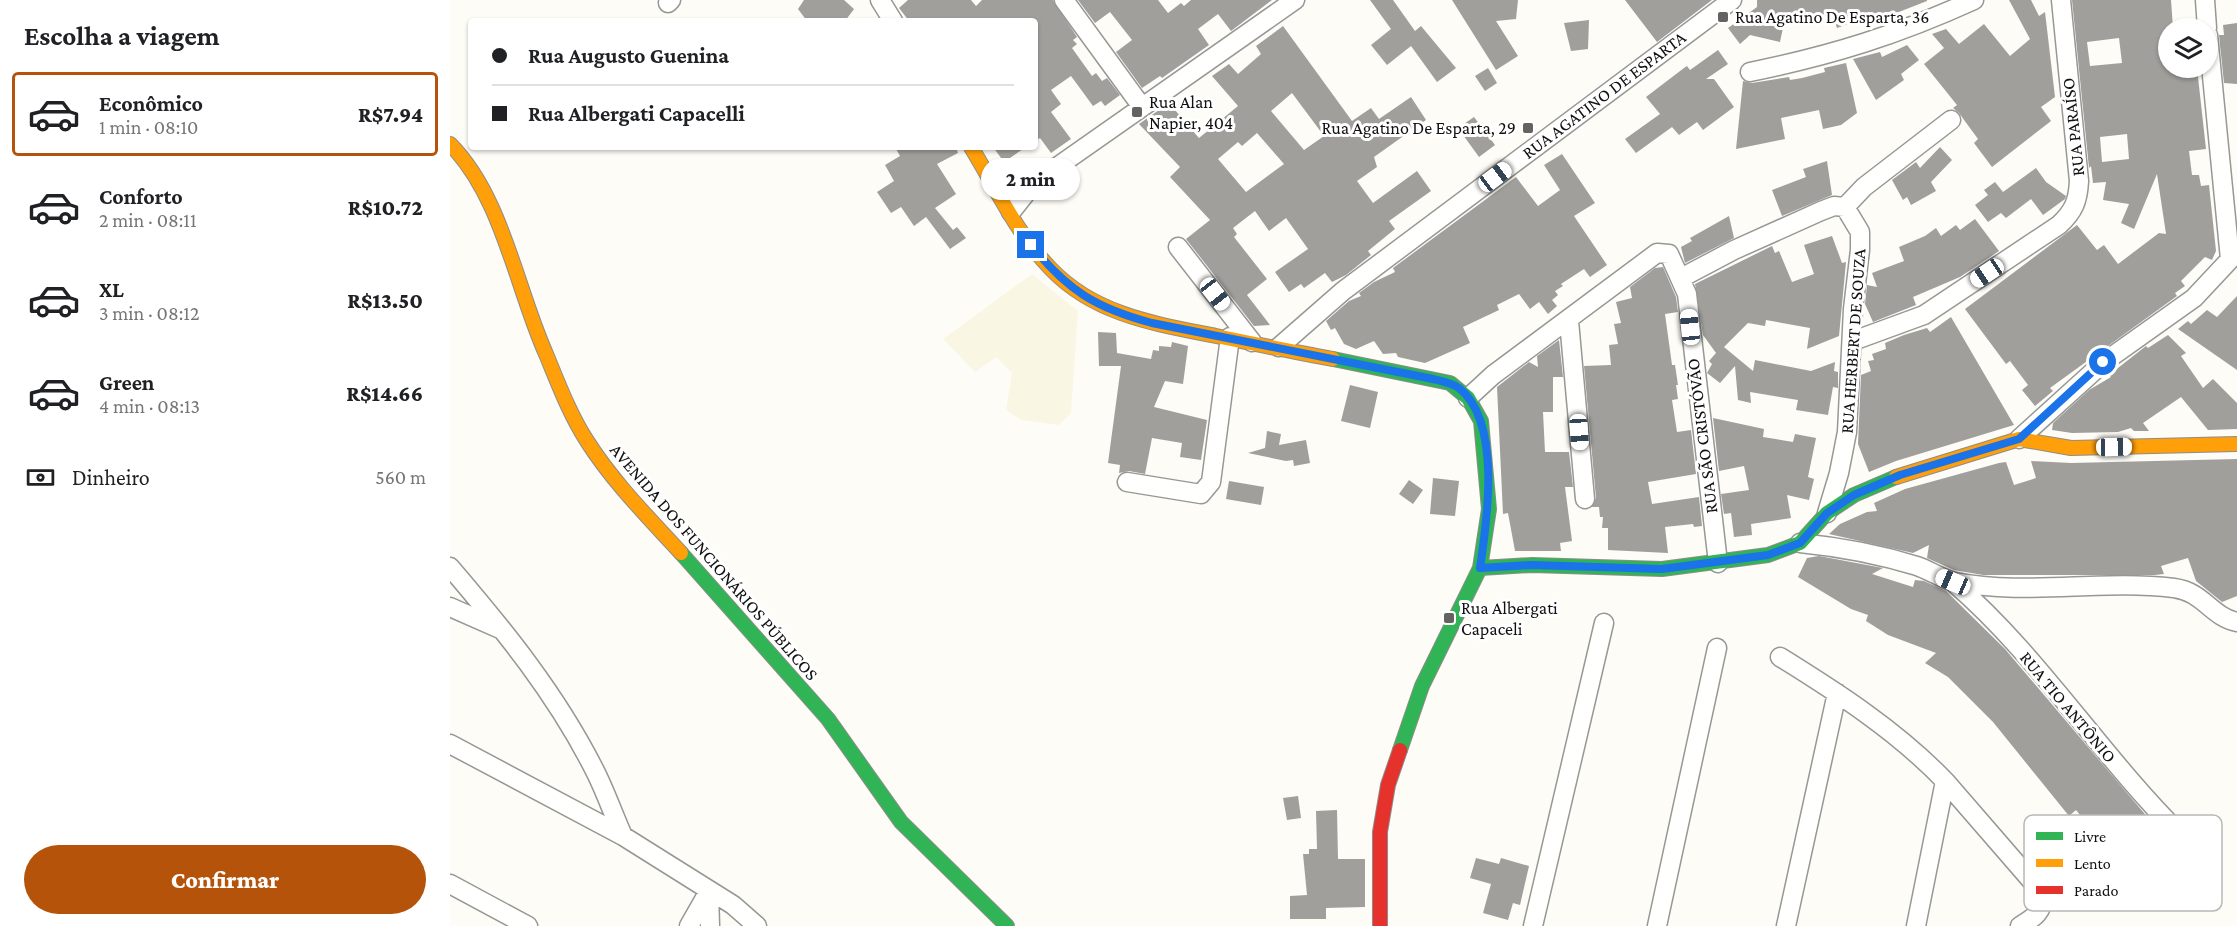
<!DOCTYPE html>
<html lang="pt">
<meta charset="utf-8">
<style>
body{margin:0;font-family:"Crimson Pro",serif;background:#f6f6f6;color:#202124;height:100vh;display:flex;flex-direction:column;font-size:22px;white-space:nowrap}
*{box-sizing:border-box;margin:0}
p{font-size:20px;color:#757577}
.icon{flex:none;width:33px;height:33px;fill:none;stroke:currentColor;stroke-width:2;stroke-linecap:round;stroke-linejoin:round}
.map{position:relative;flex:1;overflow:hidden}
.details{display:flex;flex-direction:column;background:#fff;width:450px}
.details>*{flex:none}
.banner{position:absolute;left:18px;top:18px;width:570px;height:132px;border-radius:6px;box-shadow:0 2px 4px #0004;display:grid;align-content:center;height:132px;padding:0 24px;background:#fff}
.tools{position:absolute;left:1708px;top:18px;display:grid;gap:12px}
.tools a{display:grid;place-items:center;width:60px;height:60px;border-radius:50%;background:#fff;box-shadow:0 2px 4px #0004;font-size:30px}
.end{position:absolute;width:27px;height:27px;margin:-14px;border:8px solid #1a73e8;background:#fff;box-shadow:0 0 0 3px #fff}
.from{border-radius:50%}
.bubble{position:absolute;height:42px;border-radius:21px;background:#fff;box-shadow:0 2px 4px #0004;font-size:20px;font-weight:800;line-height:42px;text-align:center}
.car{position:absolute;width:18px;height:36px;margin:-18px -9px;border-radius:8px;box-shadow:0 0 4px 2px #0007;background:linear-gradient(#fff 24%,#345 0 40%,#fff 0 76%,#345 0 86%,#fff 0)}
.banner b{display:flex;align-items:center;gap:21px;height:57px;font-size:22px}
.banner b+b{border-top:2px solid #e0e0e0}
.banner i{width:15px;height:15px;background:#202124}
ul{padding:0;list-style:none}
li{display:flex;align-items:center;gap:18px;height:84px;margin:0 12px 9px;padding:0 12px;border:3px solid transparent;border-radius:6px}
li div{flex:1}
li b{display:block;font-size:22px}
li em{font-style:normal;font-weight:800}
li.active{border-color:#b45309}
li>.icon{width:54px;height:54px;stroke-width:1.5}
h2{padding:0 24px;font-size:27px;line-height:72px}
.pay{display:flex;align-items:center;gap:15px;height:66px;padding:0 24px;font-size:22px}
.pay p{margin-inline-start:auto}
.action{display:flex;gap:12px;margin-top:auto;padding:12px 24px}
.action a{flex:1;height:69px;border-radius:36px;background:#b45309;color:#fff;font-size:24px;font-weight:800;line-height:69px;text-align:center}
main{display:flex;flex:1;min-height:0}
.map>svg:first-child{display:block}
</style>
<main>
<section class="details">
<h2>Escolha a viagem</h2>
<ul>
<li class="active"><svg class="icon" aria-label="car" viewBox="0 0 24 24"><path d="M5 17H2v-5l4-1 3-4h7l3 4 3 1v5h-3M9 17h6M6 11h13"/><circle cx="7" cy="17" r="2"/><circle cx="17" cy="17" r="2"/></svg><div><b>Econômico</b><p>1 min · 08:10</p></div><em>R$7.94</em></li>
<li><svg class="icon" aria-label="car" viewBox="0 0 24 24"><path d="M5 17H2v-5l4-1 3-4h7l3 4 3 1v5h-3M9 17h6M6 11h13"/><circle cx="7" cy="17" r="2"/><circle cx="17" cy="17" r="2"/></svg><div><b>Conforto</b><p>2 min · 08:11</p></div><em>R$10.72</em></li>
<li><svg class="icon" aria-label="car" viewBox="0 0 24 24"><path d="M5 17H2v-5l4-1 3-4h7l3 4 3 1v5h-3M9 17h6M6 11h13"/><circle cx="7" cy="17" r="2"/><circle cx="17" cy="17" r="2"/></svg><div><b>XL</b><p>3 min · 08:12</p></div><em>R$13.50</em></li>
<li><svg class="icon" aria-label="car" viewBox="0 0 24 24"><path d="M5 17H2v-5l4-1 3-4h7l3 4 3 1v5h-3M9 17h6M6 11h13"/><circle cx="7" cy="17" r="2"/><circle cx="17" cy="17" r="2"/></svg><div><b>Green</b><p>4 min · 08:13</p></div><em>R$14.66</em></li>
</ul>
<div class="pay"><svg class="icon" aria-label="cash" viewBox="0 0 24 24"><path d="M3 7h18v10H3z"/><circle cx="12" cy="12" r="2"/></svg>Dinheiro<p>560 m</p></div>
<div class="action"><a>Confirmar</a></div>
</section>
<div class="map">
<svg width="1787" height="926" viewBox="0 0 1787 926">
<rect width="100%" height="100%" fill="#fdfcf7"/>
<!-- farmland -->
<path fill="#f9f7e4" d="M582 274 628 311 621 413 609 425 571 420 556 410 562 373 546 357 525 372 493 339Z"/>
<!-- building -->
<path fill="#a19f9c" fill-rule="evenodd" d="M354 0H394L404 9 395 21H357L348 9Z
M458 0H521L526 6 532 0H603L627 37 623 40 627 44 622 48 642 76 646 73 652 81 657 78 670 95 655 106 651 101 643 106 621 76 601 90 611 104 601 112 621 139 601 153 590 138 585 141V21H459L449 8Z
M628 0H708L718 13 731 3 734 6 741 0H822L781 31 768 14 748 29 759 45 712 78 710 76 692 88 666 52 682 40 660 12 645 23Z
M920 0H943L965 31 971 26 1006 68 987 82 961 46 937 65 921 45 941 29Z
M1002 0H1068L1066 19 1046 21 1068 56 1046 70Z
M1175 0H1262L1207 42Z
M1307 0H1477V1L1431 19 1428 13 1387 28 1382 13 1369 15 1334 23 1330 42 1300 35 1290 44 1278 28 1307 7Z
M1559 0H1581L1589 16 1595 12 1605 97 1591 107 1601 121 1542 167 1524 143 1528 139 1509 113 1503 108 1507 105 1474 64 1494 48 1482 34 1496 29 1509 44 1534 24 1560 56 1580 39Z
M1622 0H1721L1723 28H1719V68H1747L1756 149 1739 151 1742 175H1749L1751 186 1759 185 1766 251 1762 260 1755 257 1731 281 1735 286 1725 293 1727 296 1600 388 1603 391 1585 406 1572 390 1578 385 1560 361 1556 364 1515 309 1627 225 1647 250 1654 245 1668 264 1709 233 1716 234 1707 174 1684 229 1671 223 1679 204 1653 200 1656 182 1643 183 1641 166 1639 168ZM1669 38 1672 63 1640 66 1637 42ZM1677 134 1679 159 1652 162 1650 137Z
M1139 20 1138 49 1121 51 1114 23Z
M1787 23V84L1774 83 1769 35H1774L1773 25Z
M833 26 902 121 921 108 929 119 961 97 976 120 924 157 927 167 907 181 923 203 967 171 981 191 939 221 945 229 918 251 921 255 896 275 882 282 875 273 854 288 851 284 839 292 825 272 858 249 836 218 819 231 805 211 783 228 787 234 784 237 817 279 797 295 820 325 804 326 736 239 760 220 720 177 730 167 689 124 719 103 749 138 788 106 762 76 779 64 788 74 811 54 806 46ZM842 93 874 136 854 150 821 111ZM807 133 834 164 796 192 768 159 788 142 792 146Z
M1457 45 1469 60 1451 74 1454 80 1426 100 1403 59 1430 52 1432 57Z
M1268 50 1278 64 1256 79H1264L1284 107 1253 130 1247 122 1229 135 1222 127 1186 153 1175 139 1210 114 1196 97 1234 68 1237 66 1240 70Z
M1396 63 1407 113 1391 125 1373 129 1369 110 1331 118 1335 139 1286 149 1293 81 1302 83 1339 77 1340 80 1352 78 1375 72 1374 68Z
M1038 68 1047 83 1035 91 1025 76Z
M1024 117 1045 145 1029 157 1008 128Z
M445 147H506L508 153 487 164 506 194 485 208 503 230 507 227 516 238 500 249 476 217 464 226 451 207 441 213 427 192 444 181 435 165 450 156Z
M543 147H576L554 162Z
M1490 147 1502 160 1481 182 1486 191 1461 205 1457 197 1453 200 1442 180 1466 162 1470 168Z
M1112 154 1145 203 1124 216 1157 265 1140 277 1134 269 1111 284 1113 286 1105 291 1108 295 1102 300 1107 306 1098 314 1089 302 1080 309 1069 294 1047 305 1049 310 1013 327 1020 343 975 363 948 357 946 353 933 354 924 341 906 349 894 344 885 328 881 330 876 321 899 301 911 296 909 293 924 282 945 272 943 268 1066 177 1088 206 1110 190 1094 165Z
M1377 161 1382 195 1332 216 1322 190 1356 177 1353 169Z
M1586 168 1596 182 1616 196 1615 199 1593 215 1581 199 1556 218 1551 213 1538 222 1525 205 1538 195 1534 190 1545 182 1553 192Z
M1279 216 1284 238 1235 263 1231 247 1242 241 1240 238Z
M1525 219 1549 251 1510 277 1463 297 1466 305 1423 322 1415 304 1417 285 1427 287 1422 273 1454 261 1449 247 1475 236 1486 228 1491 236 1506 225 1510 230Z
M1382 236 1392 263 1396 262 1389 336 1357 349 1360 328 1316 320 1315 326 1298 323 1274 347 1303 371 1305 360 1361 371 1385 362 1384 371 1388 372V388L1383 387 1378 415 1346 410 1348 400 1300 392 1301 403 1288 400 1285 366 1270 383 1257 373 1262 364 1259 361 1266 353 1253 335 1245 284 1322 246 1325 253 1329 251 1342 282 1364 274 1354 245Z
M1213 267 1226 297 1228 312 1215 314 1222 365H1225L1228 385H1226L1228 399 1222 400 1227 432 1241 430 1246 474 1198 482 1202 504 1249 497 1252 526 1244 527 1243 524 1215 527 1218 553 1158 550V528H1152L1153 517H1150L1149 507H1142L1146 498 1134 366 1161 365 1159 345 1168 344 1164 324 1171 323 1166 302 1182 298 1180 287 1205 268Z
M1787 296V370L1728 329 1738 321 1741 324 1757 310 1767 317Z
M1501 317 1564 425 1446 461 1419 472 1408 444 1411 375 1421 371 1418 361 1424 360 1422 354 1436 349 1435 343 1454 335 1477 328 1480 332Z
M648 332 666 333 667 353 701 359 703 350 709 351V346L721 347 722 342 738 346 733 384 715 381 704 407 757 420 751 460 730 457 732 443 702 438 695 474 679 471 669 473 670 465 658 463 671 366H649Z
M1718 335 1736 353 1731 356 1753 388 1763 379 1787 403V429L1758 430 1731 397 1693 423 1699 431H1684L1681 428 1668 432 1622 433 1602 430 1603 423 1639 390 1661 377 1659 375 1696 346 1698 348Z
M1109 340 1113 377H1103V412H1093L1095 452H1119L1123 487H1115L1122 541 1110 543 1111 551H1065L1058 513 1053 514 1047 387 1079 362 1088 367 1087 356Z
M900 385 928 392 920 428 891 421Z
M1263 418 1314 429 1313 437 1343 442 1345 434 1366 438 1358 477 1364 479 1359 500 1337 495 1341 518 1301 524 1302 535 1284 537 1281 513 1274 514 1271 494 1299 490 1294 466 1269 471Z
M817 431 831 434 829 445 856 440 860 463 844 466 843 460 836 461 798 453 815 448Z
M1787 459V596L1772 602 1746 581 1738 558 1711 566 1714 574 1705 575H1533L1504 570 1477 558 1479 545 1463 553 1379 534 1390 524 1417 512 1427 511 1424 503 1455 489 1549 463 1556 462 1564 485 1586 478 1581 461 1621 463Z
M983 478 1009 481 1005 516 980 514Z
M959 480 973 490 963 504 949 494Z
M779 481 814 487 811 505 776 499Z
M1369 556 1433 568 1422 574 1463 587 1465 580 1474 581 1496 591 1555 649 1705 826 1725 846 1709 860 1736 888 1729 895 1701 870 1691 875 1674 855 1660 867 1635 837 1642 830 1626 810 1619 816 1543 722 1498 677 1475 663 1486 653 1438 635 1416 621 1418 615 1401 609 1348 577 1357 558Z
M848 796 851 818 837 820 833 798Z
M887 810 888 859H915V907L876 908V919H840V896L857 895 853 854H859V849H867L866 811Z
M1026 858 1049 864 1051 858 1079 866 1070 905 1063 903 1058 920 1033 913 1041 884 1020 878Z"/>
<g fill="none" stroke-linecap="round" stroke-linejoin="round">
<!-- street casing -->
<g stroke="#979795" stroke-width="21">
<path id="street" d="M430 0 443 21
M614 0 692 107
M1755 0 1757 28
M218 3 221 0
M1758 35 1780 259
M1300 72C1383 55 1447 35 1524 0
M1395 207 1414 187 1501 120
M561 212 584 183 845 0
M728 247 802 342
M1231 278 1284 250 1371 211 1384 206 1395 207 1410 232V250L1403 309 1397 432 1389 473 1377 513
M1119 321 1135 499
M1403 341 1474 315 1609 225C1624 211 1628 201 1629 181L1611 0
M829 347 893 291 1282 0
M1018 398 1043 375 1207 253 1219 254 1237 294 1268 563
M1569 439 1654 362 1744 298 1787 252
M677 482 751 494 761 482 780 337
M1350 543C1390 547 1428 554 1467 566 1479 570 1492 579 1505 582 1577 596 1652 579 1724 588 1754 592 1760 616 1787 622
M0 567C54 630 106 694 144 769 155 790 163 814 173 836
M1503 582C1589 656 1650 755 1731 835
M0 607 50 629
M1330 657C1388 693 1447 731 1495 781L1593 894C1594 911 1584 918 1570 926
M0 744 173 836 283 905 307 926
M0 884 78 926
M259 892 260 926
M239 926 259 891
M1083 926 1154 623
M1207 926 1267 648
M1336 926 1387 693
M1466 926 1495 781"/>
</g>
<!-- fast casing -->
<g stroke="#8e8d8b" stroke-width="16">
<path id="fast" d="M883 359 1000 383 1018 398 1031 421 1039 509 1030 568 972 686 950 750
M231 553 378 719 451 822 557 926
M1030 568 1082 565 1212 569 1318 555 1350 543 1377 513 1404 495 1446 477"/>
</g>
<!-- slow casing -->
<g stroke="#8e8d8b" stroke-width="16">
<path id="slow" d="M0 144C52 196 66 287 96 354 108 383 120 415 137 441 163 482 198 517 231 553
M521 147C546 188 567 234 601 269 645 315 706 324 766 336 805 344 844 352 883 359
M1446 477 1569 439 1621 448 1787 444"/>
</g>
<!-- jam casing -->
<g stroke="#8e8d8b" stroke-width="16">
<path id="jam" d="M930 926V832L938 785 950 750"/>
</g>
<!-- street -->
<use href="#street" stroke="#fffffe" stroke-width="18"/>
<!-- fast -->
<use href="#fast" stroke="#30b455" stroke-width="14"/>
<!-- slow -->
<use href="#slow" stroke="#ff9f0a" stroke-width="14"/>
<!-- jam -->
<use href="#jam" stroke="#e5322d" stroke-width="14"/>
</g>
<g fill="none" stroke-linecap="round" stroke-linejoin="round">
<!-- route -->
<path stroke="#1a73e8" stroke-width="8" d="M581 245C618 291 646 308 702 323L983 379C992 381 1002 383 1009 388 1052 422 1037 522 1030 568L1082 565 1212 569 1318 555 1350 543 1377 513 1404 495 1450 475 1569 439 1653 362"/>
</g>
<!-- markers -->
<g fill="#646362" stroke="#fff" stroke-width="2">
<rect x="1267" y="11" width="12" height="12" rx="3"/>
<rect x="681" y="106" width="12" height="12" rx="3"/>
<rect x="1072" y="122" width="12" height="12" rx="3"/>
<rect x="993" y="612" width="12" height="12" rx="3"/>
</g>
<g text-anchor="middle" stroke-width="6" stroke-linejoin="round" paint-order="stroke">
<!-- poi labels -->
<g font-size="18" fill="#111" stroke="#fff" text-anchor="start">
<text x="1285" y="23">Rua Agatino De Esparta, 36</text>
<text x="699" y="108">Rua Alan<tspan x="699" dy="21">Napier, 404</tspan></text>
<text x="1066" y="134" text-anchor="end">Rua Agatino De Esparta, 29</text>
<text x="1011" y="614">Rua Albergati<tspan x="1011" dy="21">Capaceli</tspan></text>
</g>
<!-- street labels -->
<g font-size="18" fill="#111" stroke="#fff">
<text transform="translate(1154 95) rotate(-37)" y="6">RUA AGATINO DE ESPARTA</text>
<text transform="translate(1623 127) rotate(-96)" y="6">RUA PARAÍSO</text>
<text transform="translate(1403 341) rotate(-86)" y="6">RUA HERBERT DE SOUZA</text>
<text transform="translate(1252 436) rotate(-97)" y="6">RUA SÃO CRISTÓVÃO</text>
<text transform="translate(264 562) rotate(49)" y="6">AVENIDA DOS FUNCIONÁRIOS PÚBLICOS</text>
<text transform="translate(1618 707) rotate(50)" y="6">RUA TIO ANTÔNIO</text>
</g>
</g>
<!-- legend -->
<rect x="1574" y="815" width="198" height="96" rx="9" fill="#fff" stroke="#b8b8b8" stroke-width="1.5"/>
<rect x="1586" y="832" width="27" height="8" fill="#30b455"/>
<rect x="1586" y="859" width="27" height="8" fill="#ff9f0a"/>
<rect x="1586" y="886" width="27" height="8" fill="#e5322d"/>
<g font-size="16" fill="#111">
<text x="1624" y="842">Livre</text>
<text x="1624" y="869">Lento</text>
<text x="1624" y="896">Parado</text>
</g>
</svg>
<div class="tools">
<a><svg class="icon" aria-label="layers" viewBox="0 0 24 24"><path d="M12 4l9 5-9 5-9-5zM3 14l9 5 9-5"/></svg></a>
</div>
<i class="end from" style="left:1653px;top:362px"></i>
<i class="end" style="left:581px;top:245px"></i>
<div class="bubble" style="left:531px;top:158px;width:99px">2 min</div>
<i class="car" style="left:1045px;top:177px;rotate:53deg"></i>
<i class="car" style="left:1537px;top:273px;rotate:236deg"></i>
<i class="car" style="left:765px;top:294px;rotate:142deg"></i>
<i class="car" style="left:1240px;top:327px;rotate:354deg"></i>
<i class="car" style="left:1129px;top:432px;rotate:176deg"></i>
<i class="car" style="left:1664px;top:447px;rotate:89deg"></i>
<i class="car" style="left:1503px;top:582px;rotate:293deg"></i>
<div class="banner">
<b><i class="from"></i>Rua Augusto Guenina</b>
<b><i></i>Rua Albergati Capacelli</b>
</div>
</div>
</main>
